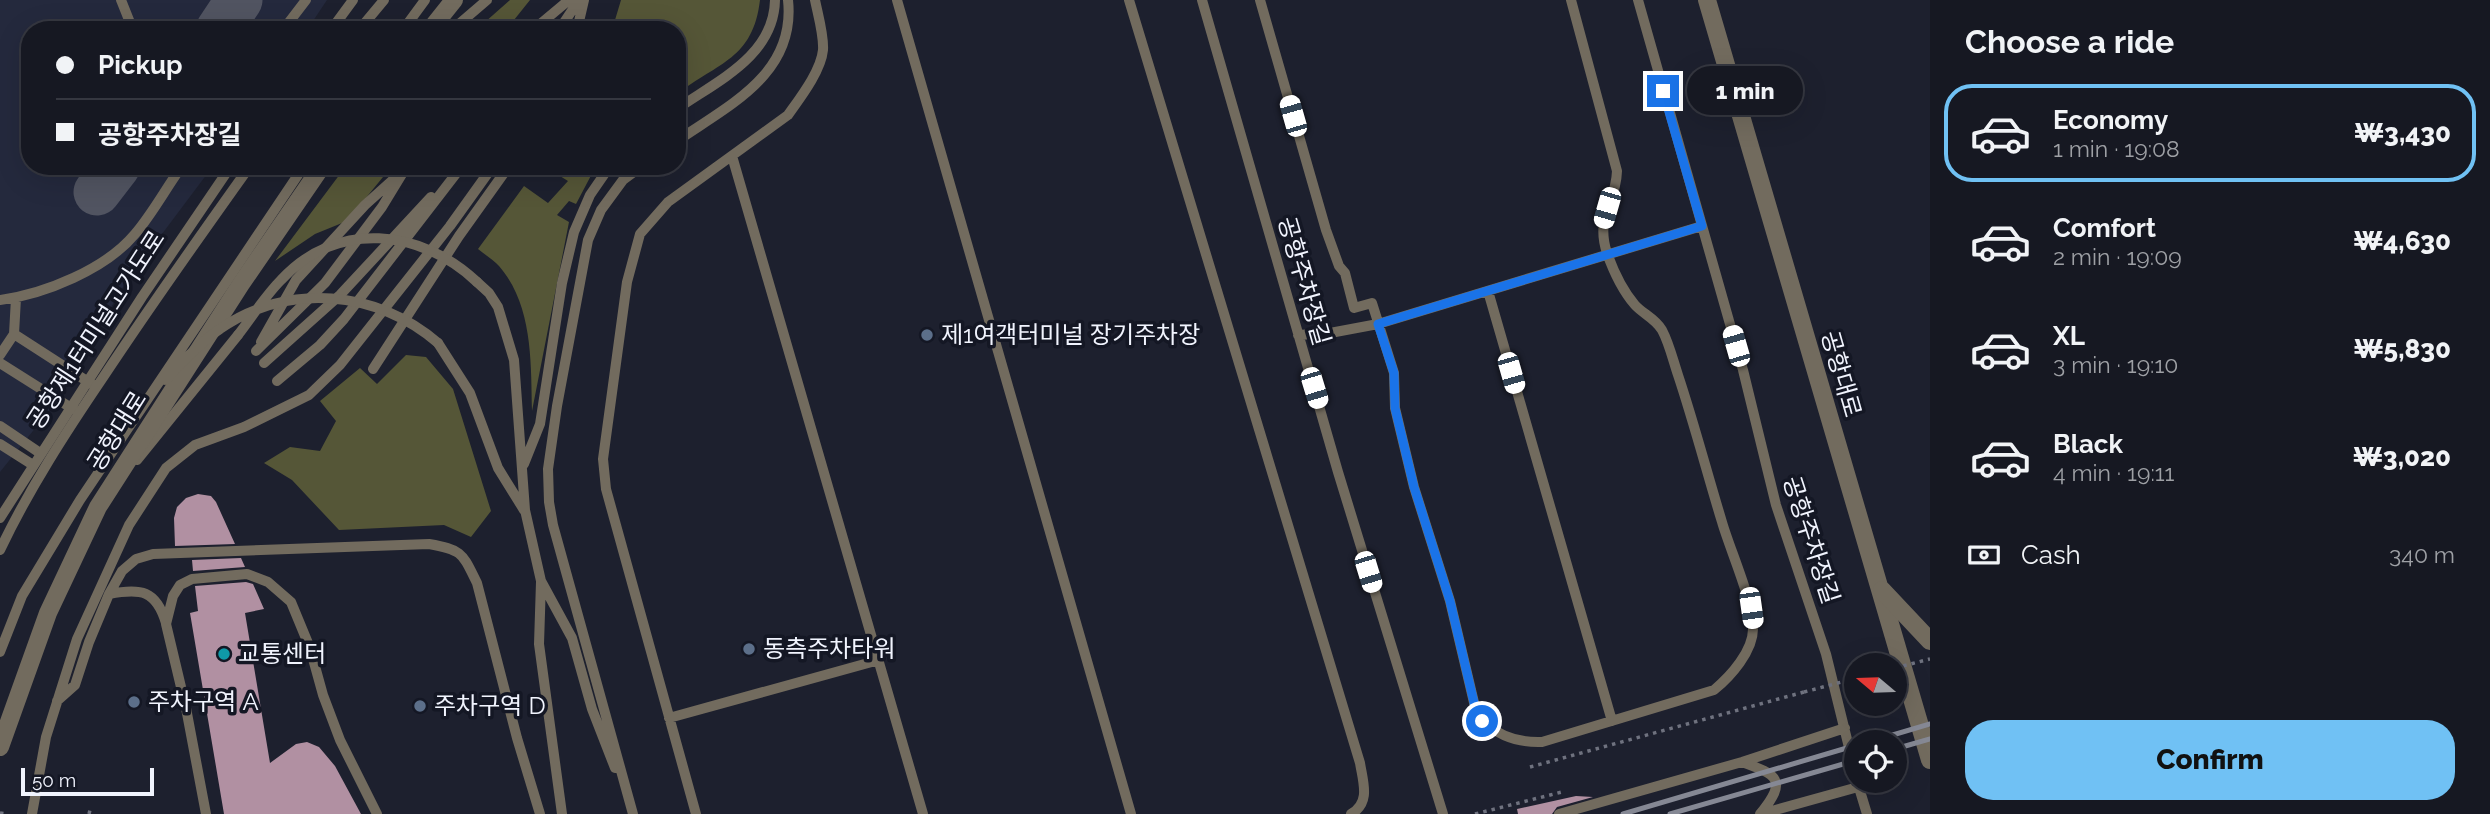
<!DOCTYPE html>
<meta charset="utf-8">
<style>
body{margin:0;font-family:Raleway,"Noto Sans KR",sans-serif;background:#1f212a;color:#f1f3f6;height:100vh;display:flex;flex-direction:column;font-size:26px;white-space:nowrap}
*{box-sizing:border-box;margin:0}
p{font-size:23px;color:#9ea0a5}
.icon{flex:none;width:38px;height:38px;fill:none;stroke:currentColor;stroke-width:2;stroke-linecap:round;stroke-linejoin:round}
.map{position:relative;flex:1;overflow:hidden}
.details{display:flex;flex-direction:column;background:#161822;width:560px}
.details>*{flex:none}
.top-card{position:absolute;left:21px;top:21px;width:665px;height:154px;border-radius:28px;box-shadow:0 7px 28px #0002,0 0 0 2px #353740;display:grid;align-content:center;height:154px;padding:0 35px;background:#161822}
.needle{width:46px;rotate:289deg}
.fabs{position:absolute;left:1844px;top:653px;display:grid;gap:14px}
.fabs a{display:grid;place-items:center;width:63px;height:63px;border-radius:50%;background:#161822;box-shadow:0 7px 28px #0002,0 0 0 2px #353740;font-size:35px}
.scale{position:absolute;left:21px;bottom:18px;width:133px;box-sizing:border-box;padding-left:7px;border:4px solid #f1f4fe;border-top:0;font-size:19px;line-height:24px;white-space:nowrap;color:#f1f4fe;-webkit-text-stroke:5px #141724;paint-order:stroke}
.end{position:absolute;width:32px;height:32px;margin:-16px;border:9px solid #1a73e8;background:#fff;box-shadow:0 0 0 4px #fff}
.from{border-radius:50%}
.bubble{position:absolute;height:49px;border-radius:24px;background:#161822;box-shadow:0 7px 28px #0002,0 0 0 2px #353740;font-size:23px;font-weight:800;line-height:49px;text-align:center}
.car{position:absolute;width:21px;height:42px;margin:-21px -10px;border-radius:9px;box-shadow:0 0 5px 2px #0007;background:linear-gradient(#fff 24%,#345 0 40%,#fff 0 76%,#345 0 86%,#fff 0)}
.top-card b{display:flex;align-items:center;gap:24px;height:66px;font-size:26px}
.top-card b+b{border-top:2px solid #353740}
.top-card i{width:18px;height:18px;background:#f1f3f6}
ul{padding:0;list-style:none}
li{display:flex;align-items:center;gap:21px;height:98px;margin:0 14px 10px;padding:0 21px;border:4px solid transparent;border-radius:28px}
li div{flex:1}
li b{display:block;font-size:26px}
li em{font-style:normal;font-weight:800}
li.on{border-color:#70c1f4}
li>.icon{width:63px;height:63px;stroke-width:1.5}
h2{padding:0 35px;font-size:32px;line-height:84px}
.pay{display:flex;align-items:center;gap:18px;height:77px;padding:0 35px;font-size:26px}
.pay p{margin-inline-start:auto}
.action{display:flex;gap:14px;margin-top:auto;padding:14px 35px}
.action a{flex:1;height:80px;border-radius:28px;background:#70c1f4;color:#111;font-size:28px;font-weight:800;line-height:80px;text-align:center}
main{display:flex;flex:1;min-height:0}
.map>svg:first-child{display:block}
</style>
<main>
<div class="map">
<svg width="1930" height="814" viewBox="0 0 1930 814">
<rect width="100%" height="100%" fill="#1d202e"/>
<!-- built -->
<path fill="#24293d" d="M0 0H327L307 30H30V166H213L126 282 53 406 0 472Z"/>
<!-- forest -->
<path fill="#555637" d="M510 0H530L506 30H476Z
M621 0H760C753 59 719 62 677 94V30H612Z
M346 166H392L347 221 315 234 275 261Z
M548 166H596L576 204 569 201 557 215 569 222 532 411C531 363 533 305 499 266 494 260 485 255 478 249L524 186 548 203 568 181 547 168Z
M406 355 426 357 453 389 491 511 471 537 444 525 339 530 292 480 264 463 290 447 320 451 336 421 320 401 360 368 377 384Z"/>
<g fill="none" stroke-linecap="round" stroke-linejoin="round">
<!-- taxiway -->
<path stroke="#515461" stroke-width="47" d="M219 30 239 0
M97 192 117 166"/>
</g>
<!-- building -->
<path fill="#b190a2" d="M198 494 211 496 216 502 235 544 175 546 174 518 177 507 186 498Z
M241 558 245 567 193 571 192 560Z
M246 582 253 584 264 609 245 613 270 763 296 744 307 742 319 747 335 766 361 814H224L190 613 198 611 195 586Z
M1576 796 1593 797 1557 807 1552 814H1518L1517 809Z"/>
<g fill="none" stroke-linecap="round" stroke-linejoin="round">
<!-- path -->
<path stroke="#6f727f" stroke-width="3.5" stroke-dasharray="3.5 5" stroke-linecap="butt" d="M1530 767 1804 692
M0 813 7 814
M89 814 90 810
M1475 814 1562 792"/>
<!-- service -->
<path stroke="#726b5e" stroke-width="10" d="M121 0 133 30
M897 0 1131 814
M1129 0 1360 763C1363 782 1371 803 1351 814
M1202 0 1338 472 1443 814
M1260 0 1326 230 1339 266 1345 273 1354 308 1372 303 1394 373 1395 408 1414 487 1450 601 1476 711C1490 734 1516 743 1542 742L1714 690C1731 676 1753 651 1753 629 1754 603 1730 550 1722 522 1707 473 1694 423 1678 375 1673 360 1669 343 1662 330 1655 318 1643 314 1635 305 1623 291 1613 270 1607 253 1595 216 1616 204 1617 171L1571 0
M1638 0 1743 370 1776 505 1826 654 1857 780
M283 30 306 0
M331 30 353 0
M359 30 384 0
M403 30 425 0
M452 30 487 0
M533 30 569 0
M559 30 579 0
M577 30 584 0
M677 109C717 81 774 56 775 0
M677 141C729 105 796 74 788 0
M732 156 923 814
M477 282 489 293 498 307 514 360 525 510 541 581 572 638 592 709 615 768
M1488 291 1612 721
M0 300C45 294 106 269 135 234 153 213 166 188 182 166
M14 334 93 385
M1298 335 1330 333 1378 324 1702 226
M261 342 296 280 365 205 395 178
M438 343 470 393 498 468 524 510
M256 351 325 283 382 207 407 166
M0 355 14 334 16 298
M0 363 76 411
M264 363 340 295 431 197
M373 369 459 236 509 166
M277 381 320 345 344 319 462 166
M0 426 40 453
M0 444 33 465
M137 460 238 335
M524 464 540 424 562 283 574 232 590 195 610 166
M0 550C29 489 66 432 104 376 151 305 200 236 250 166
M541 582 539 644 562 814
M109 594C141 588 156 590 166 623
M57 701 75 685 89 642 109 594 122 571 136 559 153 554 429 544C463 550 462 553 477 583L517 738 540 814
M669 718 879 660
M1742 762C1778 775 1788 780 1760 814
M1857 781 1867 814
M32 814 46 737 77 639 129 525 166 468 195 445 244 427 309 395 340 365 450 226 493 166
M206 814 186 708 166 624 173 596 180 585 192 579 247 574 268 582 291 602 310 648 323 695 340 740 377 814
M633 814 553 525 549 502 548 469 557 406 588 240 601 210 623 180 642 166
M696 814 606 489 603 459 627 282 640 234 668 202 788 115C800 98 821 71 823 50 824 35 818 15 815 0
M1559 814 1742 762 1845 728
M1761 814 1858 787"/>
<!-- minor -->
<path stroke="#726b5e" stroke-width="18" d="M1707 0 1930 760
M430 30 454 0
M0 747 48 613 98 507 241 284 322 166"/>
<!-- tertiary -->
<path stroke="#726b5e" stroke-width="18" d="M1882 590 1930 641"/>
<!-- rail -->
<path stroke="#858894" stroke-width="5" d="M1869 742 1930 724
M1895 749 1930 739
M1623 814 1857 745
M1670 814 1857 760"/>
<!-- path-bridge -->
<path stroke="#6f727f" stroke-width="3.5" stroke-dasharray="3.5 5" stroke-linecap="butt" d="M1895 668 1930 659
M1804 692 1857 678"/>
<!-- service-bridge -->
<path stroke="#726b5e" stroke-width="10" d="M238 335C252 317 265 296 281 280 337 219 421 229 477 282
M165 380C182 363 200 342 220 329 288 282 377 290 438 343
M0 518 142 297 231 166
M0 652 22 596 80 500 304 166"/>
</g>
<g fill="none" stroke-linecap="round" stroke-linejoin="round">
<!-- route -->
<path stroke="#1a73e8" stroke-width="9" d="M1482 721 1476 711 1450 601 1414 487 1395 408 1394 373 1378 324 1702 226 1663 91"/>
</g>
<!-- markers -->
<g fill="#5c6f8a" stroke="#141724" stroke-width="2.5">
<circle cx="927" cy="335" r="7"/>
<circle cx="749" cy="649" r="7"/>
<circle cx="134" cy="702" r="7"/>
<circle cx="420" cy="706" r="7"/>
</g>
<circle fill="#0f9aa8" stroke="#141724" stroke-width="2.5" cx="224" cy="654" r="7"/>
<g text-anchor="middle" stroke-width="7" stroke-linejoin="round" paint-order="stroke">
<!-- street labels -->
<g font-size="24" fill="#f1f4fe" stroke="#141724">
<text transform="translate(1304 281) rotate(74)" y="8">공항주차장길</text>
<text transform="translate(96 330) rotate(-57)" y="8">공항제1터미널고가도로</text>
<text transform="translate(1841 374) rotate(74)" y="8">공항대로</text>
<text transform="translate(117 431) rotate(-58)" y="8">공항대로</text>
<text transform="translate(1811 540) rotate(72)" y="8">공항주차장길</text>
</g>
<!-- poi labels -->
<g font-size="24" fill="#f1f4fe" stroke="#141724" text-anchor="start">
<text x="941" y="343">제1여객터미널 장기주차장</text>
<text x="763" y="657">동측주차타워</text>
<text x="238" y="662">교통센터</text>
<text x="148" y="710">주차구역 A</text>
<text x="434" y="714">주차구역 D</text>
</g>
</g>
</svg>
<div class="fabs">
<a><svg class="needle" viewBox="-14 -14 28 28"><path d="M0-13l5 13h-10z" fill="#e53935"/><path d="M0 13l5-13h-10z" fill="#9ea0a5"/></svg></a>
<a><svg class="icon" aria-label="locate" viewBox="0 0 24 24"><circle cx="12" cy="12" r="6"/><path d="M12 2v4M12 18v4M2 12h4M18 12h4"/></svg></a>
</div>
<div class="scale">50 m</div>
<i class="end from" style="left:1482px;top:721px"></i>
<i class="end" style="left:1663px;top:91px"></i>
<div class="bubble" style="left:1687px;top:66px;width:116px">1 min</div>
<i class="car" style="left:1293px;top:116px;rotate:344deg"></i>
<i class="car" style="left:1607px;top:208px;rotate:196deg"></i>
<i class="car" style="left:1736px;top:346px;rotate:344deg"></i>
<i class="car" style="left:1511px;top:373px;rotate:164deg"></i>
<i class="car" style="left:1314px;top:388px;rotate:163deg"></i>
<i class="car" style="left:1368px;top:572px;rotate:163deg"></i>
<i class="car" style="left:1751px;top:608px;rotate:172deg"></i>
<div class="top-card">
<b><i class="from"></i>Pickup</b>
<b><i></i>공항주차장길</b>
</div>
</div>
<section class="details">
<h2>Choose a ride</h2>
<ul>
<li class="on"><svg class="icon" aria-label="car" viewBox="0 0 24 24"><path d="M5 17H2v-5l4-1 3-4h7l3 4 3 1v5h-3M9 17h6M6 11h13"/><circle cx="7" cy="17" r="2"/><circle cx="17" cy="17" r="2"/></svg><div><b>Economy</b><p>1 min · 19:08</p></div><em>₩3,430</em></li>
<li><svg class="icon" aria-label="car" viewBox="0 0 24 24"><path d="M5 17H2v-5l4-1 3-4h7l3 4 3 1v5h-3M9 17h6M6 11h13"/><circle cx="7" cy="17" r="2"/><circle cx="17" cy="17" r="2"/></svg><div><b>Comfort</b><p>2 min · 19:09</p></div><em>₩4,630</em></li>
<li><svg class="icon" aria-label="car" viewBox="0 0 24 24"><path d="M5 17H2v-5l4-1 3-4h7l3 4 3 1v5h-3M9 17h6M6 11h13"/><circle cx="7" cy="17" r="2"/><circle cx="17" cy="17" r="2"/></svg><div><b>XL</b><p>3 min · 19:10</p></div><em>₩5,830</em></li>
<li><svg class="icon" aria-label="car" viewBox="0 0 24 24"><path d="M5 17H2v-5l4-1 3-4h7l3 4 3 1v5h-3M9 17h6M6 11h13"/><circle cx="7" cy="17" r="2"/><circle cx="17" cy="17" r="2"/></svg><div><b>Black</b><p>4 min · 19:11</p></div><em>₩3,020</em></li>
</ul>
<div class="pay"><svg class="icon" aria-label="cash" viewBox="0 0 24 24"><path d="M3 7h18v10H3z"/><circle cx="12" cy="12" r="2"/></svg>Cash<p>340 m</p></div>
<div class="action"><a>Confirm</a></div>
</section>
</main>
